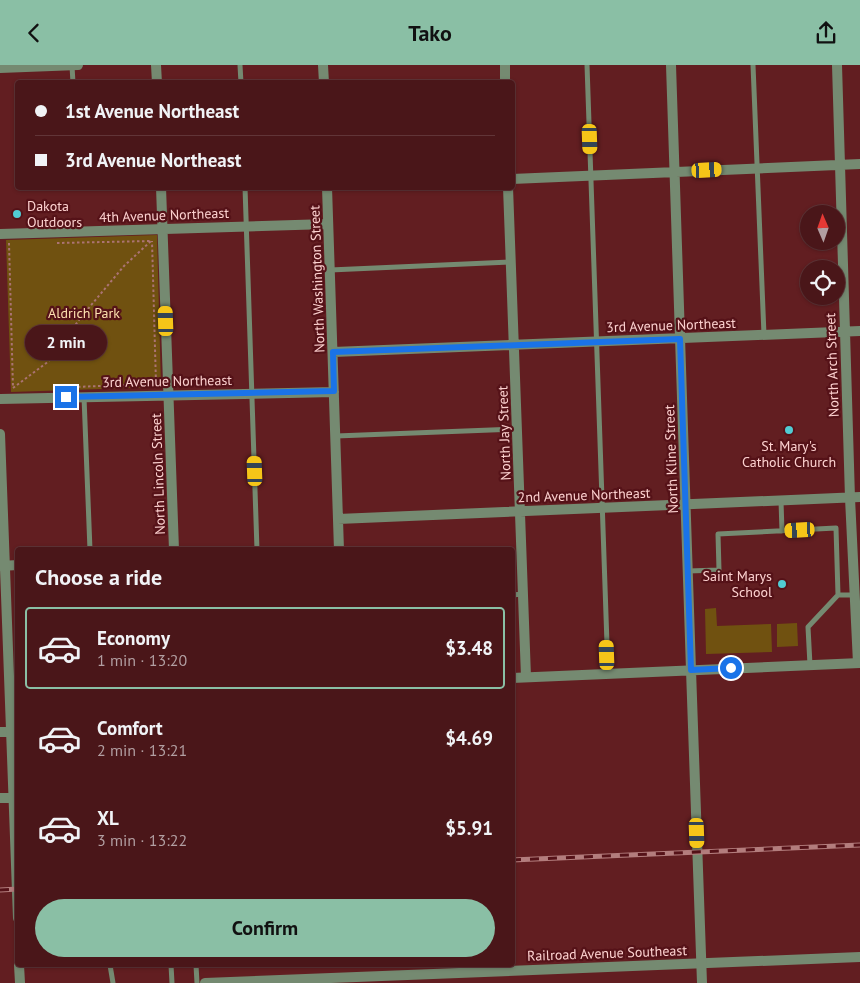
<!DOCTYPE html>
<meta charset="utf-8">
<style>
body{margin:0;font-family:"PT Sans",sans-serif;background:#542326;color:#f1f3f6;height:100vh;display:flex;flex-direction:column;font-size:19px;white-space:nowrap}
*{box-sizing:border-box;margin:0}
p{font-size:16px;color:#b29fa2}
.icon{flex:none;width:28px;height:28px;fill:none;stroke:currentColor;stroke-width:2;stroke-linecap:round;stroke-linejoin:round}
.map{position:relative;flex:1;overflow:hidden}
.side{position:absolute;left:15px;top:482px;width:500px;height:420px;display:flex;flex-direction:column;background:#4a1619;border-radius:5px;box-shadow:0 1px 4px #0004,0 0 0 1px #613538}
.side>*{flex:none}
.guide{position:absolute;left:15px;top:15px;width:500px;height:110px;border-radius:5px;box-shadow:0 1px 4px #0004,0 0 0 1px #613538;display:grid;align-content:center;height:110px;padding:0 20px;background:#4a1619}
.needle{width:32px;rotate:358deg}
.buttons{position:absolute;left:800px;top:140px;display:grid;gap:10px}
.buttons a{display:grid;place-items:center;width:45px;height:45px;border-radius:50%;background:#4a1619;box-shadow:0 1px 4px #0004,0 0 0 1px #613538;font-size:25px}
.end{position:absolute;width:22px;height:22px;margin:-11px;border:6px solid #1a73e8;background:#fff;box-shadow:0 0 0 2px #fff}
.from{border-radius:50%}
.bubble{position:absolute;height:35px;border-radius:18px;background:#4a1619;box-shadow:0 1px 4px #0004,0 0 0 1px #613538;font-size:16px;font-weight:700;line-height:35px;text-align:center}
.car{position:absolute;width:15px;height:30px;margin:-15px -8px;border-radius:6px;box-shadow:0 0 4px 1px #0007;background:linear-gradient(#f5c518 24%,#345 0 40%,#f5c518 0 76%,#345 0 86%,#f5c518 0)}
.guide b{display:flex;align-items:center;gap:18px;height:48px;font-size:19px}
.guide b+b{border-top:1px solid #613538}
.guide i{width:12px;height:12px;background:#f1f3f6}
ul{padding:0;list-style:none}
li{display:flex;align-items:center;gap:15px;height:82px;margin:0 10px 8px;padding:0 10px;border:2px solid transparent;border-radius:5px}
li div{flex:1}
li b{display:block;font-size:19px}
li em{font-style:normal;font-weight:700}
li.on{border-color:#8abfa5}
li>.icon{width:45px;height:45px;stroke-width:1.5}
h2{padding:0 20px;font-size:22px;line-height:60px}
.primary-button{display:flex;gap:10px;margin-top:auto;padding:10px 20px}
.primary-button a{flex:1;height:58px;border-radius:30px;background:#8abfa5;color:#111;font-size:20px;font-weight:700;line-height:58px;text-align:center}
header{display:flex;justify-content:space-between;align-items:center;height:65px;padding:0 20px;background:#8abfa5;color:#111;font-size:22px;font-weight:700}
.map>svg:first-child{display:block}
</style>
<header><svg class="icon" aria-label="back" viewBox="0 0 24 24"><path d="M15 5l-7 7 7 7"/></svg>Tako<svg class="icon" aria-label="share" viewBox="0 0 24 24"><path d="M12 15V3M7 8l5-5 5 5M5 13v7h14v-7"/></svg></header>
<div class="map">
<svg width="860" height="918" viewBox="0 0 860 918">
<rect width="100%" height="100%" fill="#621e21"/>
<!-- green -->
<path fill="#705110" d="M157 170 161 322 11 327 6 175Z
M716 543 717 561 771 559 772 587 706 589 705 544Z
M797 558 798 581 777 582V559Z"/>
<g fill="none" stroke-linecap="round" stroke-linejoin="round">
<!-- path -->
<path stroke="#ab7373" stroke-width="2" stroke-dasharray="2.5 2.5" stroke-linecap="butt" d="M9 178 13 323
M57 178 152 176
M73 322 156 319 152 176
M13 323 49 296 82 251 124 201 151 176"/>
<!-- service -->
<path stroke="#758a71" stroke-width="5" d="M240 0 241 18
M587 0 608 608
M753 0 764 270
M72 1 73 18
M245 122 257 485
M330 205 511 197
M84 332 90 485
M336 371 518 364
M781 436 782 466
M688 506 719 505 718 469 836 463 838 530 808 562 810 600
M512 530 523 529
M838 530H855
M110 900 113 918
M171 900 172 918
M196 900 197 918"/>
<!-- minor -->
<path stroke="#758a71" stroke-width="10" d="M156 0 157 18
M323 0 324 18
M505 0V18
M671 0 691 605
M837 0 850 433 858 598
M0 3 78 0
M512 114 860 99
M161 122 174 485
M327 122 339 485
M508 122 526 612
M0 169 328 159
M333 287 860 266
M0 334 334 327
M338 454 860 432
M0 501 18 500
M0 667H11
M0 733H18
M205 918 860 892"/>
<!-- tertiary -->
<path stroke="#758a71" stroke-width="10" d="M0 369 18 853
M691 605 702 918
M512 613 860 598
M19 900 20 918"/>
<!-- rail casing -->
<g stroke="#b37d7d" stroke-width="5">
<path id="rail" d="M512 795 860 780
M0 825 18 824"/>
</g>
<!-- rail -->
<use href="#rail" stroke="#551218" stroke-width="3" stroke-dasharray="9" stroke-linecap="butt"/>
</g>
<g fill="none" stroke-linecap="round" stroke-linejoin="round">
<!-- route -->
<path stroke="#1a73e8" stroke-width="6" d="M66 332 334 326 333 287 680 274 691 605 731 603"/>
</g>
<!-- markers -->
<g fill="#51ccd3" stroke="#551218" stroke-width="2">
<circle cx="17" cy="149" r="5"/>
<circle cx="789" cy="365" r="5"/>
<circle cx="782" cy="519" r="5"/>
</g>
<g text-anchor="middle" stroke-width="4.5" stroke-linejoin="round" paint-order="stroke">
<!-- poi labels -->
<g font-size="14" fill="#fdd2d0" stroke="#551218" text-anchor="start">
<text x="27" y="146">Dakota<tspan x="27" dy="16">Outdoors</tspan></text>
<text x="789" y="386" text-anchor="middle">St. Mary's<tspan x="789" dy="16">Catholic Church</tspan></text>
<text x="772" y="516" text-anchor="end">Saint Marys<tspan x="772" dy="16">School</tspan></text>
</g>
<!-- street labels -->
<g font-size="14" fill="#fdd2d0" stroke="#551218">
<text transform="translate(164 150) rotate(-2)" y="5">4th Avenue Northeast</text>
<text transform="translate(317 214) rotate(-92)" y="5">North Washington Street</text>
<text transform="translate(671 260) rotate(-2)" y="5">3rd Avenue Northeast</text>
<text transform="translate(832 300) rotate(-92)" y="5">North Arch Street</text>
<text transform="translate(167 316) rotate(-1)" y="5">3rd Avenue Northeast</text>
<text transform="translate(504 368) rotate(-92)" y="5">North Jay Street</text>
<text transform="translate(671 394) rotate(-92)" y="5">North Kline Street</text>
<text transform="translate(158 409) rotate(-92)" y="5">North Lincoln Street</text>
<text transform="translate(584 430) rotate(-2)" y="5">2nd Avenue Northeast</text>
<text transform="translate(607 888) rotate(-2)" y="5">Railroad Avenue Southeast</text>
</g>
<!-- park labels -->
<g font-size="14" fill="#fde0af" stroke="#551218">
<text x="84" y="253">Aldrich Park</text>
</g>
</g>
</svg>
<div class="buttons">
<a><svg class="needle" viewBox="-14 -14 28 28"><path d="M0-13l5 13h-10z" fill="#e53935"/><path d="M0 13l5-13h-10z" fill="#b29fa2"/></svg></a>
<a><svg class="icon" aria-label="locate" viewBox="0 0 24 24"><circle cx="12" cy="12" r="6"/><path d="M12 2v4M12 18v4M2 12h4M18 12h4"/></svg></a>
</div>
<i class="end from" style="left:731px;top:603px"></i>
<i class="end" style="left:66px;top:332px"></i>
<div class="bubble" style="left:25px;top:260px;width:82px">2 min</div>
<i class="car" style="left:590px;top:74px;rotate:178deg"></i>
<i class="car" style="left:707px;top:105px;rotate:87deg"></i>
<i class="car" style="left:166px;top:256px;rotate:358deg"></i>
<i class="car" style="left:255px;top:406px;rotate:358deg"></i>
<i class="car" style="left:800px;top:465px;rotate:267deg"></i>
<i class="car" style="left:607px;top:590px;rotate:358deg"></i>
<i class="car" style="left:697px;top:768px;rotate:178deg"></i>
<div class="guide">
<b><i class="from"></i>1st Avenue Northeast</b>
<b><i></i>3rd Avenue Northeast</b>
</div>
<section class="side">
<h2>Choose a ride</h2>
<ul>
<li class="on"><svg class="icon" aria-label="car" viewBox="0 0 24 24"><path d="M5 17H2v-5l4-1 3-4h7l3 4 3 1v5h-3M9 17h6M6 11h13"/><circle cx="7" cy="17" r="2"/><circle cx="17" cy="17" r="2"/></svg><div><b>Economy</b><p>1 min · 13:20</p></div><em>$3.48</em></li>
<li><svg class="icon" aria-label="car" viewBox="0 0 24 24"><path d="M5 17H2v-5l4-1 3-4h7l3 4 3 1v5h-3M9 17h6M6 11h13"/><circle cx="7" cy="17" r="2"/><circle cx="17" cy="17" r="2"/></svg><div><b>Comfort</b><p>2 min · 13:21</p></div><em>$4.69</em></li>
<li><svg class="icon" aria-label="car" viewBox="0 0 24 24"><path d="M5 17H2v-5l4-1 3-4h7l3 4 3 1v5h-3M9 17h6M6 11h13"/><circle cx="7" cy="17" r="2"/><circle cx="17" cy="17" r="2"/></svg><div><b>XL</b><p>3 min · 13:22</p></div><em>$5.91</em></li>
</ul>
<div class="primary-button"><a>Confirm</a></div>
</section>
</div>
